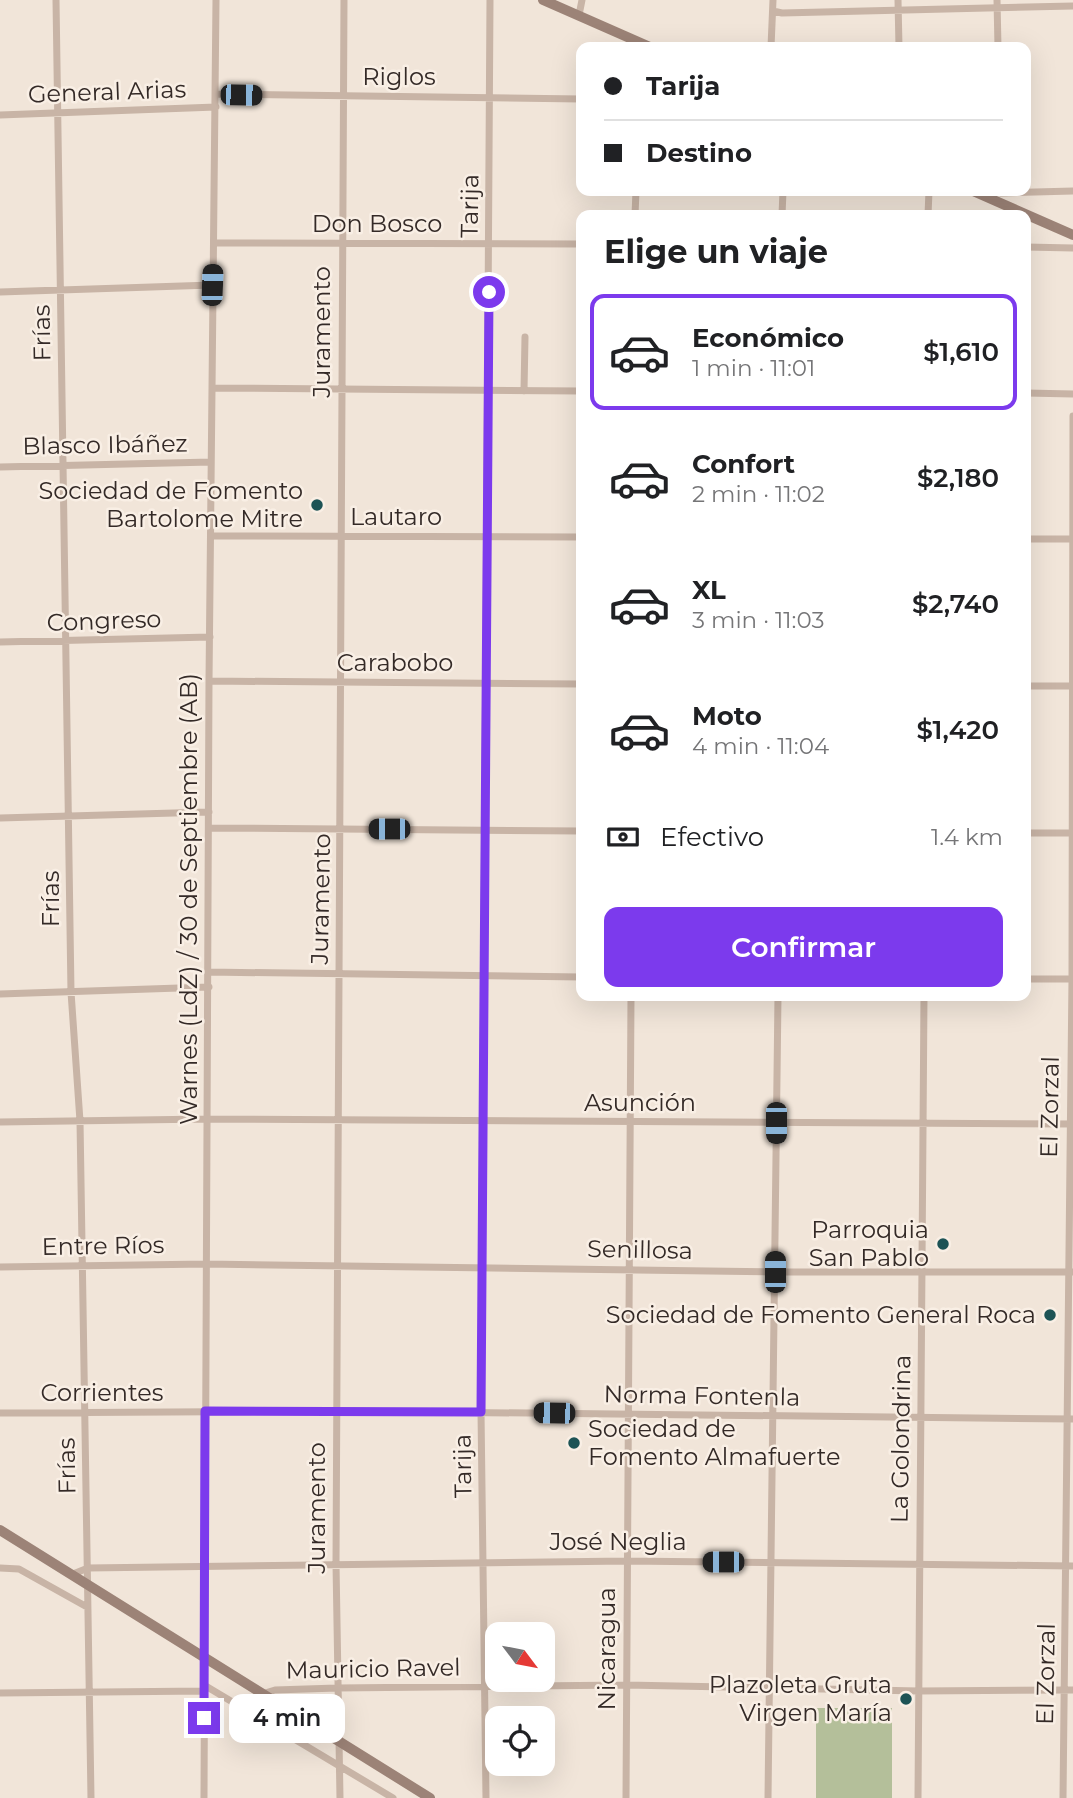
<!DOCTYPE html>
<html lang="es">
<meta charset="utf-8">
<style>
body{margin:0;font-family:Montserrat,sans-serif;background:#f6f6f6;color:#202124;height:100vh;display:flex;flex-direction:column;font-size:26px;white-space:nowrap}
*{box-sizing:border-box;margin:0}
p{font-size:23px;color:#757577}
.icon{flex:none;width:38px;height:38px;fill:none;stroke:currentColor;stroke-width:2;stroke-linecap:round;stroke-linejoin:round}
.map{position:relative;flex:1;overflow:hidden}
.panel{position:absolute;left:576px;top:210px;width:455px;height:791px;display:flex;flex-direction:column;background:#fff;border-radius:14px;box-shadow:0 7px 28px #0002}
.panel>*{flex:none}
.guide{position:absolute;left:576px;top:42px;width:455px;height:154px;border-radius:14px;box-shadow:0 7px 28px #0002;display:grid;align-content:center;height:154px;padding:0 28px;background:#fff}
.needle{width:46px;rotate:122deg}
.buttons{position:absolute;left:485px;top:1622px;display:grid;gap:14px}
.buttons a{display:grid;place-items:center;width:70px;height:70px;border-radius:14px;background:#fff;box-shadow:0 7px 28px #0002;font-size:35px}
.end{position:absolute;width:32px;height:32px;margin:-16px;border:9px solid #7c3aed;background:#fff;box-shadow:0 0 0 4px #fff}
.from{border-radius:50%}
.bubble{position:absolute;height:49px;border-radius:14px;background:#fff;box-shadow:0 7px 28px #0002;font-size:23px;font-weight:600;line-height:49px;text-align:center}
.car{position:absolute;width:21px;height:42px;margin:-21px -10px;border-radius:9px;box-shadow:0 0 5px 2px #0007;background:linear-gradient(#222 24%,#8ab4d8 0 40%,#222 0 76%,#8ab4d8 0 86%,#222 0)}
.guide b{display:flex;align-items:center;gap:24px;height:66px;font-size:26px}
.guide b+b{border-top:2px solid #e0e0e0}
.guide i{width:18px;height:18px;background:#202124}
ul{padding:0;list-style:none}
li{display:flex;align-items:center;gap:21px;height:116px;margin:0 14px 10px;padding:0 14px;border:4px solid transparent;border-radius:14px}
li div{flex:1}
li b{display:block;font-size:26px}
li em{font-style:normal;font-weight:600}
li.current{border-color:#7c3aed}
li>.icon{width:63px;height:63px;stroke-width:1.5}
h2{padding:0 28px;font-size:32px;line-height:84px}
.pay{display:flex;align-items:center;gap:18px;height:77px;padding:0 28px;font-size:26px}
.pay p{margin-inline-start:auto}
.cta{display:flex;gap:14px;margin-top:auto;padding:14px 28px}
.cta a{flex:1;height:80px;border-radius:14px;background:#7c3aed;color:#fff;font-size:28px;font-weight:600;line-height:80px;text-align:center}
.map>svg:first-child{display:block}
</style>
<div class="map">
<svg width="1073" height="1798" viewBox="0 0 1073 1798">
<rect width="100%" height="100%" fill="#f1e5d9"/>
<!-- green -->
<path fill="#b4bf9a" d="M816 1708H892V1798H816Z"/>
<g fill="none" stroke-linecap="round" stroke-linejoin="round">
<!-- street -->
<path stroke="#c8b4a6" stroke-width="7" d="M56 0 71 992 80 1121 91 1798
M898 0 899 47
M997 0 998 47
M773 11 782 13 1073 6
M579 15 582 0
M771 47 773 0
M216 94 581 99
M0 115 216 107
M1001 193 1073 191
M635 215 636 191
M782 215 783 191
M928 215 929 191
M214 243 581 244
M1026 247 1073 248
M0 292 212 285
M212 388 581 391
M524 391 525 337
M1026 393 1073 394
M0 467 211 462
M211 536 581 537
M1026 539H1073
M0 642 210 637
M209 681 581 684
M1026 686H1073
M0 818 209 812
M210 828 581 831
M1026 833H1073
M209 972 581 977
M1026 979H1073
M0 994 209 987
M0 1122 207 1119 1073 1124
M0 1267 206 1264 775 1272H1073
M0 1413 337 1411 1073 1419
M0 1568 19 1569 87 1607
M73 1574 88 1568 626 1561 1073 1566
M204 1685 393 1798
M0 1693 204 1691
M262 1694 275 1690 337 1688 626 1685 919 1691 1073 1690
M204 1798 209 681 216 0
M340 1798 336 1564 344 0
M486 1798 481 1412 490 0
M626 1798 631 996
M768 1798 778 996
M918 1798 924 996
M1063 1798 1072 979 1073 416"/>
<!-- secondary -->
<path stroke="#9c8377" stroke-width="10" d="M543 0 650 47
M973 191 1073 235
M0 1530 430 1798"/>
</g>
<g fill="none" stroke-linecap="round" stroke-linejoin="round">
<!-- route -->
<path stroke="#7c3aed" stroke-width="9" d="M204 1718 205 1411 481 1412 489 292"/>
</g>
<!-- markers -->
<g fill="#1d5355" stroke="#f9efe5" stroke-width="2.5">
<circle cx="317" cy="505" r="7"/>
<circle cx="943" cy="1244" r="7"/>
<circle cx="1050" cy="1315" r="7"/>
<circle cx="574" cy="1443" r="7"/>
<circle cx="906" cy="1699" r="7"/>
</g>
<g text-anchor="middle" stroke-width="5" stroke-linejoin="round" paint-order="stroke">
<!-- street labels -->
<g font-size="24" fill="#342a27" stroke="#f9efe5">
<text x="399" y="85">Riglos</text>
<text transform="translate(107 92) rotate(-2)" y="8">General Arias</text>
<text transform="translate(470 206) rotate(-89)" y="8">Tarija</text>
<text x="377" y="232">Don Bosco</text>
<text transform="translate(322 332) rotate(-90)" y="8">Juramento</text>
<text transform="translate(42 333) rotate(-91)" y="8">Frías</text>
<text transform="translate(105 445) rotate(-1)" y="8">Blasco Ibáñez</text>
<text x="396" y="525">Lautaro</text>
<text transform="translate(104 621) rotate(-2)" y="8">Congreso</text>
<text x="395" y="671">Carabobo</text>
<text transform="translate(51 899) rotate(-90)" y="8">Frías</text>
<text transform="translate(189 899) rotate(-90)" y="8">Warnes (LdZ) / 30 de Septiembre (AB)</text>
<text transform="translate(321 899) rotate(-89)" y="8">Juramento</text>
<text x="640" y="1111">Asunción</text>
<text transform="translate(1050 1107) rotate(-89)" y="8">El Zorzal</text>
<text transform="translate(103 1246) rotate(-1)" y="8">Entre Ríos</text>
<text transform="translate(640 1250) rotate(1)" y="8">Senillosa</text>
<text x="102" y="1401">Corrientes</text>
<text transform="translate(702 1396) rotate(1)" y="8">Norma Fontenla</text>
<text transform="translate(901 1439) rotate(-89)" y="8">La Golondrina</text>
<text transform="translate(67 1466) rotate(-91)" y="8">Frías</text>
<text transform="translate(463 1466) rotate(-91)" y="8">Tarija</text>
<text transform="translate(317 1508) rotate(-90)" y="8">Juramento</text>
<text x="618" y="1550">José Neglia</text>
<text transform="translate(607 1649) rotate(-90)" y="8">Nicaragua</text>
<text transform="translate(373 1669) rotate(-1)" y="8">Mauricio Ravel</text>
<text transform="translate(1046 1674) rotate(-89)" y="8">El Zorzal</text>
</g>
<!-- poi labels -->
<g font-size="24" fill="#342a27" stroke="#f9efe5" text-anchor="end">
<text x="303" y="499">Sociedad de Fomento<tspan x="303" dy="28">Bartolome Mitre</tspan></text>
<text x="929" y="1238">Parroquia<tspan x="929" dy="28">San Pablo</tspan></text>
<text x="1036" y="1323">Sociedad de Fomento General Roca</text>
<text x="588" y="1437" text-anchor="start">Sociedad de<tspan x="588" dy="28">Fomento Almafuerte</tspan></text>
<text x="892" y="1693">Plazoleta Gruta<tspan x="892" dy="28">Virgen María</tspan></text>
</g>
</g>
</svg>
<div class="buttons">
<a><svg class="needle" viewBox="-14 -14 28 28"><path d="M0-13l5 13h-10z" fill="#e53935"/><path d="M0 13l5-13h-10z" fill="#757577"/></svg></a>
<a><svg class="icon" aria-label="locate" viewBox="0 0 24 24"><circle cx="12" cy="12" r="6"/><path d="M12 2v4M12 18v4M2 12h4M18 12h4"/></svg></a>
</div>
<i class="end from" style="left:489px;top:292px"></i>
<i class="end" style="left:204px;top:1718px"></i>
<div class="bubble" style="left:229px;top:1694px;width:116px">4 min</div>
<i class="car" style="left:241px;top:95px;rotate:91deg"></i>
<i class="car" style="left:212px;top:285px;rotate:2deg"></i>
<i class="car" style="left:389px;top:829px;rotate:270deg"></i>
<i class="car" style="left:776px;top:1123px;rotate:180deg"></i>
<i class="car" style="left:775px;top:1272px;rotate:0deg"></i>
<i class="car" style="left:554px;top:1413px;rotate:271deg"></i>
<i class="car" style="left:723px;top:1562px;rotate:270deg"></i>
<div class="guide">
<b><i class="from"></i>Tarija</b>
<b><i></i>Destino</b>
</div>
<section class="panel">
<h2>Elige un viaje</h2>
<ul>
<li class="current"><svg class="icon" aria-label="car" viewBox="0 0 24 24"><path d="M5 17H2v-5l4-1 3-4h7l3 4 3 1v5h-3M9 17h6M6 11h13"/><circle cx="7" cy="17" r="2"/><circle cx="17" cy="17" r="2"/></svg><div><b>Económico</b><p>1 min · 11:01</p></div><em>$1,610</em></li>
<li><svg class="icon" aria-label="car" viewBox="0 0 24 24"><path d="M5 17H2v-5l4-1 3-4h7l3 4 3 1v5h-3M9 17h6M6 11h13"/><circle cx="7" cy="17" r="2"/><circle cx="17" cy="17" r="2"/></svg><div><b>Confort</b><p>2 min · 11:02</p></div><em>$2,180</em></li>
<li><svg class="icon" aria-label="car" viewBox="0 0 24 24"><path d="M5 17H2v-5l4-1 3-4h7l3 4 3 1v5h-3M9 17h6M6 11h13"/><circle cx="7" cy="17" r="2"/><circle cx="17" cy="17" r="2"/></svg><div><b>XL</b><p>3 min · 11:03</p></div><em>$2,740</em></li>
<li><svg class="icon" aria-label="car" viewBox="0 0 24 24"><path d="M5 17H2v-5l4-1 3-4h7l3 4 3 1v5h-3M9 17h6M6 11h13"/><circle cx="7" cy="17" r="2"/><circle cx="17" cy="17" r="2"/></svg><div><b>Moto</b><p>4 min · 11:04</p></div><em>$1,420</em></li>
</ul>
<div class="pay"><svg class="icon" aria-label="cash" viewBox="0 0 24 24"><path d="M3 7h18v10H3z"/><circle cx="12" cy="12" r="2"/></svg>Efectivo<p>1.4 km</p></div>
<div class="cta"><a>Confirmar</a></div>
</section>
</div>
